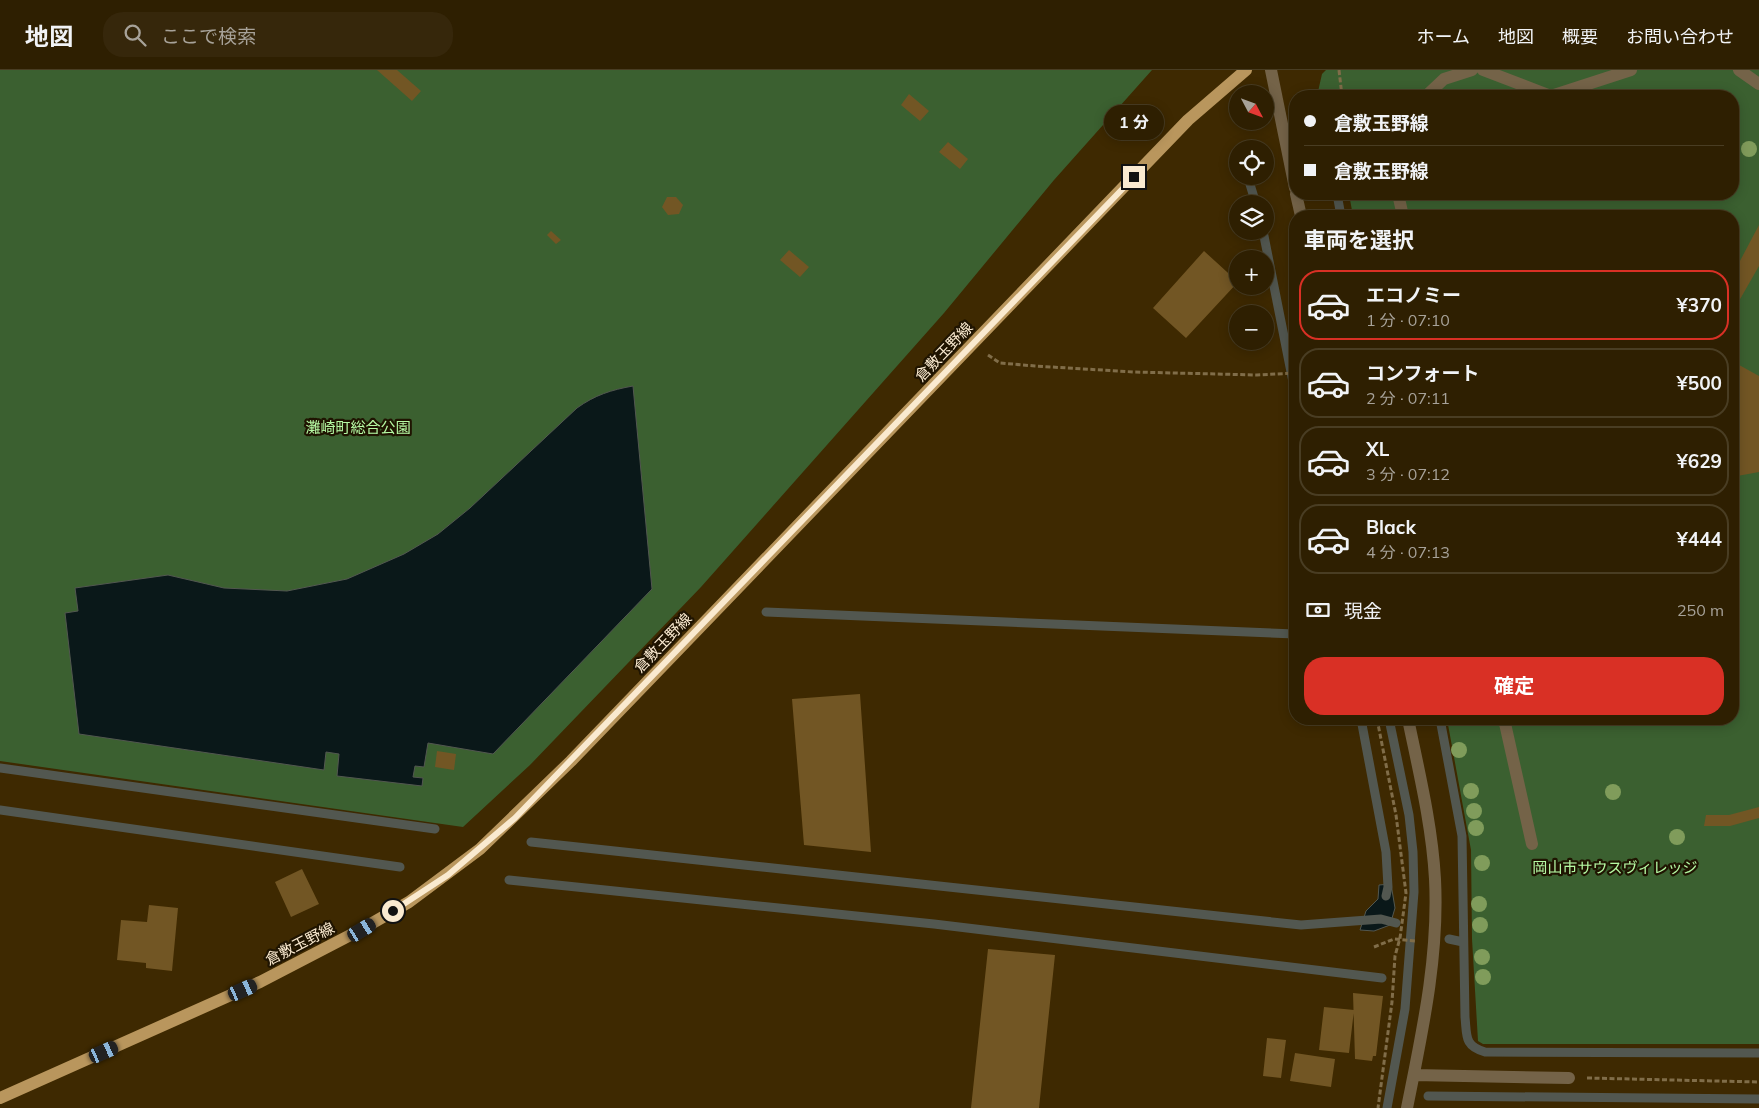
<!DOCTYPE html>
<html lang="ja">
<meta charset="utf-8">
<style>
body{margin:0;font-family:Mulish,"Noto Sans JP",sans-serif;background:#36270b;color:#f1f3f6;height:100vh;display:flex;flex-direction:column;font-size:19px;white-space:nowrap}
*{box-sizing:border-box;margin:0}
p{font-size:16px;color:#a7a299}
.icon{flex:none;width:28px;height:28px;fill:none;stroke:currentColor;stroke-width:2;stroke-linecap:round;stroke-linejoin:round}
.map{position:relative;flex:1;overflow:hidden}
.side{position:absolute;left:1289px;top:140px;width:450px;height:515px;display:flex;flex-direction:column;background:#2e1f01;border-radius:20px;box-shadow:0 2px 12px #0003,0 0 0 1px #493d23}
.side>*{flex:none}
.banner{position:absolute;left:1289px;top:20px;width:450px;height:110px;border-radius:20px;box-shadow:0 2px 12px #0003,0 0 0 1px #493d23;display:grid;align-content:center;height:110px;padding:0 15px;background:#2e1f01}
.needle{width:32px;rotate:131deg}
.controls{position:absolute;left:1229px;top:15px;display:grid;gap:10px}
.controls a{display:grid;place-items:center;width:45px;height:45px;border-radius:50%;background:#2e1f01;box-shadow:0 2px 12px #0003,0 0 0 1px #493d23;font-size:25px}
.end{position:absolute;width:22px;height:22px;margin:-11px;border:6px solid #faead0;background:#111;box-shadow:0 0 0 2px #111}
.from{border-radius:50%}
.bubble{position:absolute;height:35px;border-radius:18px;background:#2e1f01;box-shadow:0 2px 12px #0003,0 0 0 1px #493d23;font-size:16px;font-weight:700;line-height:35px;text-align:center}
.car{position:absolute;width:15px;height:30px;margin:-15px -8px;border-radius:6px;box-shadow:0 0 4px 1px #0007;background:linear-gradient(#222 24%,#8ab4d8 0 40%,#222 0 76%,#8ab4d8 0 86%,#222 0)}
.banner b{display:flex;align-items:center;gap:18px;height:48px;font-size:19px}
.banner b+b{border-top:1px solid #493d23}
.banner i{width:12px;height:12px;background:#f1f3f6}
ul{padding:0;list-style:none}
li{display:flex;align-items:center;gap:15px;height:70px;margin:0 10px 8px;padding:0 5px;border:2px solid #493d23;border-radius:20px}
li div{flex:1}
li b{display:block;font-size:19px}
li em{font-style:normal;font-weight:700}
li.active{border-color:#d93025}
li>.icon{width:45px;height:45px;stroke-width:1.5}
h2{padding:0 15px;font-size:22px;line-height:60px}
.pay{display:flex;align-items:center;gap:12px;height:55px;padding:0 15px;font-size:19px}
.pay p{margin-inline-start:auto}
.primary-button{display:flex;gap:10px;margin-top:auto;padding:10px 15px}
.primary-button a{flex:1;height:58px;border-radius:20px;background:#d93025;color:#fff;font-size:20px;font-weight:700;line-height:58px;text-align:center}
header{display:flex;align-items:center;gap:30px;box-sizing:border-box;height:70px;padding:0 25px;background:#2e1f01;border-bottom:1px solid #493d23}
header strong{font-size:24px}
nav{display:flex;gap:28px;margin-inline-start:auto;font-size:18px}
.search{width:350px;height:45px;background:#36270b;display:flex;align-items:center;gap:12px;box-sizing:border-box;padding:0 18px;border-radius:20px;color:#a7a299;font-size:19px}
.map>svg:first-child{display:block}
</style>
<header>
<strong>地図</strong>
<div class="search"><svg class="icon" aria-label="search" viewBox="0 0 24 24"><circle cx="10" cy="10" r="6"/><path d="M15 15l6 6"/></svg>ここで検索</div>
<nav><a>ホーム</a><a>地図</a><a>概要</a><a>お問い合わせ</a></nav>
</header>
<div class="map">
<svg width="1759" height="1038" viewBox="0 0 1759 1038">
<rect width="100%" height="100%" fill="#3e2901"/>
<!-- green -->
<path fill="#3b6030" d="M0 0H1152L1054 110 944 243 701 517 530 695 463 757 0 691Z
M1326 0H1759V974H1483L1478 971 1472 869 1471 780 1447 649H1732V146H1353L1349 124H1732V26H1317L1322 4Z"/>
<!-- water -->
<path fill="#0a1819" stroke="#525750" d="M633 316 652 519 493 684 428 673 424 697 415 696 413 707 423 708 422 716 337 706 339 684 326 682 324 700 79 664 65 543 78 541 75 518 168 505 224 518 287 521 347 509 404 484 438 464 470 438 577 338C595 325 611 320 633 316Z
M1391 814 1395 838 1390 855 1374 861 1360 860 1366 841 1378 829 1379 815Z"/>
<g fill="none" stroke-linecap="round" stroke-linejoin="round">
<!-- stream -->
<path stroke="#525750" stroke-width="9" d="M1249 111 1256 134
M1337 124 1341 146
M1263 161 1295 322
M766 542 1295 564
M1361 649 1386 782 1388 817 1386 826
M1440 649 1462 766 1465 947C1467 966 1464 976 1485 982L1759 983
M0 698 435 759
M0 740 400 797
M531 772 1301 855 1381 849 1396 853
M509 810 934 854 1382 908
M1449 869 1463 872
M1428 1026 1759 1029
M1387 1038 1405 939 1414 822 1413 782 1409 745 1389 649"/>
</g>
<!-- building -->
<path fill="#725624" d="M377 0H397L421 21 412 31Z
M909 24 929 41 920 51 901 35Z
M948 72 968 89 960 99 939 82Z
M667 127H676L683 135 679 144 668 145 662 137Z
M1759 155V196L1739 231 1732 236V206Z
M551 161 561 170 556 174 547 165Z
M789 180 809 197 800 207 780 190Z
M1204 181 1238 212 1186 268 1153 238Z
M1732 291 1759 306V402L1732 407Z
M860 624 871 782 804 775 792 629Z
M437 681 456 684 454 700 435 697Z
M1759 737V748L1730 756H1704L1706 745H1729Z
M302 799 319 834 291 847 275 812Z
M149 835 178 838 172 901 146 898V893L117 890 121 850 147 852Z
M988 879 1055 885 1039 1038H971Z
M1353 923 1383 926 1376 986H1373L1372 991 1355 989Z
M1324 937 1354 940 1349 983 1319 980Z
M1267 968 1286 970 1281 1008 1263 1006Z
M1295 983 1335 989 1331 1017 1290 1011Z"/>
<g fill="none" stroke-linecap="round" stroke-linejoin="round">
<!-- path -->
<path stroke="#806d49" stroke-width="3" stroke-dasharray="5 2.5" stroke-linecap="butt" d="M1339 0 1342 26
M988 285 1000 293 1035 296 1134 302 1257 305 1295 303
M1377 649 1396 745 1406 823 1400 868 1395 886 1392 932 1378 1038
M1374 877 1394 869 1415 871
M1587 1008 1759 1012"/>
<!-- minor -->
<path stroke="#746348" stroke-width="12" d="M1271 0 1295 118
M1483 0 1551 26 1631 0
M1739 0 1759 14
M1426 26 1444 9 1472 0
M1296 124 1301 146
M1398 124 1403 146
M1504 649 1532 774
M1414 1005 1569 1008
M1407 1038C1422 963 1439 887 1435 809 1432 755 1419 702 1408 649"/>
<!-- major -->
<path stroke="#b9965d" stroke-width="12" d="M0 1028 260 912 362 859 409 832 480 779 571 691 1188 50 1246 0"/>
</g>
<!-- trees -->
<g fill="#809c5b">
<circle cx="1749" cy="79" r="8"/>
<circle cx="1459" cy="680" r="8"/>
<circle cx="1471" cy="721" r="8"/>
<circle cx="1613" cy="722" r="8"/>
<circle cx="1474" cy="741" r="8"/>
<circle cx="1476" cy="758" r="8"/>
<circle cx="1677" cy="767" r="8"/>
<circle cx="1482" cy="793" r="8"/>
<circle cx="1479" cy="834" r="8"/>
<circle cx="1480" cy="855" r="8"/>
<circle cx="1482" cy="887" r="8"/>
<circle cx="1483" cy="907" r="8"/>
</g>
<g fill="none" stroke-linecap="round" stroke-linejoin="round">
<!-- route -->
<path stroke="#faead0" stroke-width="6" d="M393 841 448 805 515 748 1134 107"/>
</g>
<g text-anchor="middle" stroke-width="4.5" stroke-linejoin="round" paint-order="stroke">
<!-- street labels -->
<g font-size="15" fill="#faead0" stroke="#1f1401">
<text transform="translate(944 282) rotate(-46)" y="5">倉敷玉野線</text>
<text transform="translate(663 573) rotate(-46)" y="5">倉敷玉野線</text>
<text transform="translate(300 874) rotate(-27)" y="5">倉敷玉野線</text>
</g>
<!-- park labels -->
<g font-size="15" fill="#b6faa4" stroke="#1f1401">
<text x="358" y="363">灘崎町総合公園</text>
<text x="1615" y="803">岡山市サウスヴィレッジ</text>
</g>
</g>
</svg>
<div class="controls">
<a><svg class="needle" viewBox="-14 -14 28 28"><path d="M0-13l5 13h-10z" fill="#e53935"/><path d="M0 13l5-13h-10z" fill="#a7a299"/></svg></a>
<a><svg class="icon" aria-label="locate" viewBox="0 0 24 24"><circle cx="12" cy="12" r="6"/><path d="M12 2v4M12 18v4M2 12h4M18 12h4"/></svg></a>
<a><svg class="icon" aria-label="layers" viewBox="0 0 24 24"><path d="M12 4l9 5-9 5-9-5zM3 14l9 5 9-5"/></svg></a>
<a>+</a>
<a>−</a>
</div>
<i class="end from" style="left:393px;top:841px"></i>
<i class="end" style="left:1134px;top:107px"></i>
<div class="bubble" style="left:1104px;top:35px;width:60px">1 分</div>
<i class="car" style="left:362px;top:860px;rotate:59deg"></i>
<i class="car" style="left:243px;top:920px;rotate:66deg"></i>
<i class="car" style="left:104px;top:982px;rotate:66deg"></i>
<div class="banner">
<b><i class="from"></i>倉敷玉野線</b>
<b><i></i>倉敷玉野線</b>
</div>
<section class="side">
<h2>車両を選択</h2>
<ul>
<li class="active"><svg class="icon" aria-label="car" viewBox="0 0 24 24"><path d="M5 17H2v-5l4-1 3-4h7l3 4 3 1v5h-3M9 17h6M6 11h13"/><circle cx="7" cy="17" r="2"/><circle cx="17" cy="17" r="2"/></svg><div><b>エコノミー</b><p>1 分 · 07:10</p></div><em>¥370</em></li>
<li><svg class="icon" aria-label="car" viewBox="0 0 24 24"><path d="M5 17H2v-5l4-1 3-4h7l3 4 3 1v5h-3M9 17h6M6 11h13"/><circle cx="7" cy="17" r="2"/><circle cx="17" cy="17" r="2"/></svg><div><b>コンフォート</b><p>2 分 · 07:11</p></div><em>¥500</em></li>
<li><svg class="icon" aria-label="car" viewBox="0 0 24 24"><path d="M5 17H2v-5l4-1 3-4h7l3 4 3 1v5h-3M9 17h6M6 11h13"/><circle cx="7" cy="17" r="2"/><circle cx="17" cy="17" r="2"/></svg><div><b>XL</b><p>3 分 · 07:12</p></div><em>¥629</em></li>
<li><svg class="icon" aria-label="car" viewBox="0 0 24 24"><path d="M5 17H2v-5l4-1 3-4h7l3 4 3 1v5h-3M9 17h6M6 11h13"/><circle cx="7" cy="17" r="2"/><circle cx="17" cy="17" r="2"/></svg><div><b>Black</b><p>4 分 · 07:13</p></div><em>¥444</em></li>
</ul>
<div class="pay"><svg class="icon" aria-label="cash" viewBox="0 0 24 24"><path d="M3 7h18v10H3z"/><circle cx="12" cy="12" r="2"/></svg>現金<p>250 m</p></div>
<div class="primary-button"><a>確定</a></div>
</section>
</div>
